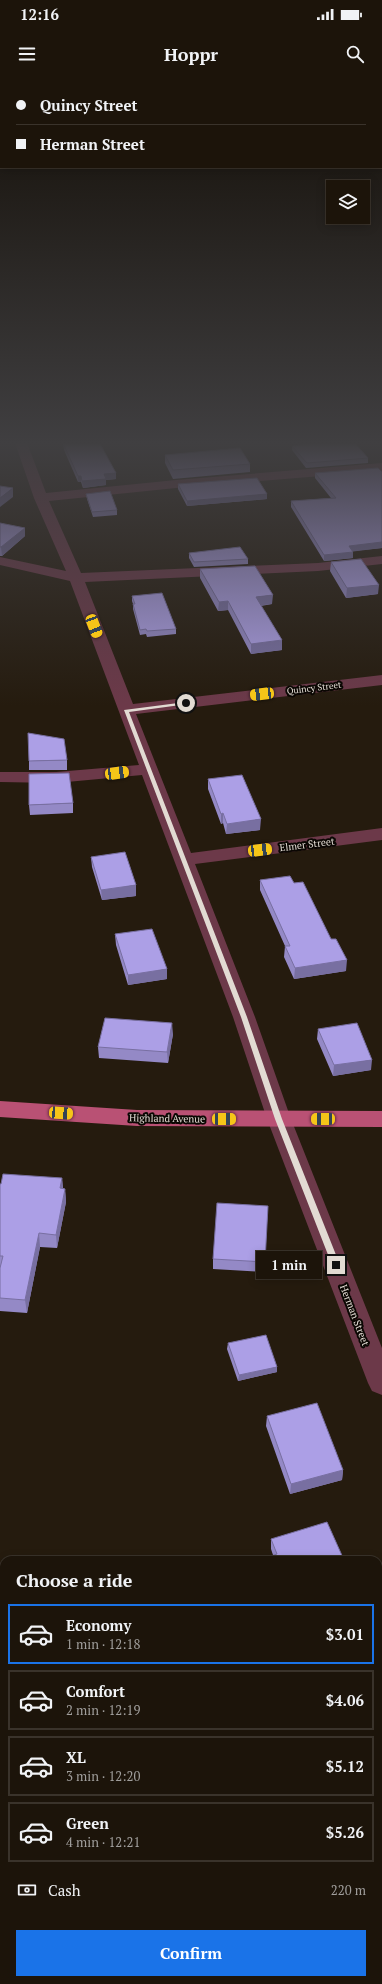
<!DOCTYPE html>
<meta charset="utf-8">
<style>
body{margin:0;font-family:"PT Serif",serif;background:#251d13;color:#f1f3f6;height:100vh;display:flex;flex-direction:column;font-size:15px;white-space:nowrap}
*{box-sizing:border-box;margin:0}
p{font-size:13px;color:#a09e9c}
.icon{flex:none;width:22px;height:22px;fill:none;stroke:currentColor;stroke-width:2;stroke-linecap:round;stroke-linejoin:round}
.map{position:relative;flex:1;overflow:hidden}
.side{position:absolute;left:0px;top:1476px;width:382px;height:428px;display:flex;flex-direction:column;background:#1c140a;border-radius:12px 12px 0 0;box-shadow:0 2px 10px #0003,0 0 0 1px #3a332b}
.side>*{flex:none}
.hud{position:absolute;left:0px;top:0px;width:382px;height:88px;box-shadow:0 2px 10px #0003,0 0 0 1px #3a332b;display:grid;align-content:center;height:88px;padding:0 16px;background:#1c140a}
.tools{position:absolute;left:326px;top:100px;display:grid;gap:8px}
.tools a{display:grid;place-items:center;width:44px;height:44px;border-radius:0px;background:#1c140a;box-shadow:0 2px 10px #0003,0 0 0 1px #3a332b;font-size:20px}
.end{position:absolute;width:18px;height:18px;margin:-9px;border:5px solid #e2dbd3;background:#111;box-shadow:0 0 0 2px #111}
.from{border-radius:50%}
.bubble{position:absolute;height:28px;border-radius:0px;background:#1c140a;box-shadow:0 2px 10px #0003,0 0 0 1px #3a332b;font-size:13px;font-weight:600;line-height:28px;text-align:center}
.car{position:absolute;width:12px;height:24px;margin:-12px -6px;border-radius:5px;box-shadow:0 0 3px 1px #0007;background:linear-gradient(#f5c518 24%,#345 0 40%,#f5c518 0 76%,#345 0 86%,#f5c518 0)}
.hud b{display:flex;align-items:center;gap:14px;height:38px;font-size:15px}
.hud b+b{border-top:1px solid #3a332b}
.hud i{width:10px;height:10px;background:#f1f3f6}
ul{padding:0;list-style:none}
li{display:flex;align-items:center;gap:12px;height:60px;margin:0 8px 6px;padding:0 8px;border:2px solid #3a332b;border-radius:0px}
li div{flex:1}
li b{display:block;font-size:15px}
li em{font-style:normal;font-weight:600}
li.current{border-color:#1a73e8}
li>.icon{width:36px;height:36px;stroke-width:1.5}
h2{padding:0 16px;font-size:18px;line-height:48px}
.pay{display:flex;align-items:center;gap:10px;height:44px;padding:0 16px;font-size:15px}
.pay p{margin-inline-start:auto}
.button{display:flex;gap:8px;margin-top:auto;padding:8px 16px}
.button a{flex:1;height:46px;border-radius:0px;background:#1a73e8;color:#fff;font-size:16px;font-weight:600;line-height:46px;text-align:center}
.status{display:flex;justify-content:space-between;align-items:center;height:28px;padding:0 20px;background:#1c140a;direction:ltr}
.status svg{height:11px;fill:currentColor}
header{display:flex;justify-content:space-between;align-items:center;height:52px;padding:0 16px;background:#1c140a;font-size:18px;font-weight:600}
.map>svg:first-child{display:block}
</style>
<div class="status"><b>12:16</b><svg viewBox="0 0 49 12"><path d="M0 12V9h3v3zM5 12V6h3v6zM10 12V3h3v9zM15 12V0h3v12zM26 1h20v11H26zM47 4h2v5h-2z"/></svg></div>
<header><svg class="icon" aria-label="menu" viewBox="0 0 24 24"><path d="M4 6h16M4 12h16M4 18h16"/></svg>Hoppr<svg class="icon" aria-label="search" viewBox="0 0 24 24"><circle cx="10" cy="10" r="6"/><path d="M15 15l6 6"/></svg></header>
<div class="map">
<svg width="382" height="1904" viewBox="0 0 382 1904">
<rect width="100%" height="100%" fill="#251b0e"/>
<g fill="none" stroke-linecap="round" stroke-linejoin="round">
<!-- minor -->
<path fill="#6c3949" fill-rule="evenodd" d="M14 360H26L46 413 176 400 382 383V391L176 408 49 421 81 493 318 483 382 476V484L318 491 85 502 133 624 382 595V605L136 634 191 773 382 748V760L195 784 255 937 291 1039 382 1268V1315L372 1311 368 1303 267 1039 233 937 142 695 56 703 0 702V692H56L139 685 70 501 0 485V477L66 491 34 418Z
M382 1641V1675L378 1676V1642Z
M4 1734V1768L0 1769V1735Z"/>
<!-- major -->
<path fill="#b95174" fill-rule="evenodd" d="M0 1021 137 1030 382 1031V1047L137 1046 0 1037Z"/>
</g>
<!-- wall -->
<path fill="#9489c6" d="M66 360H98L116 399 106 400V405L83 408 81 402H78L64 370 63 363 68 365Z
M331 364 368 378V383L306 388 292 370V366Z
M165 375 250 384V392L173 399 165 383Z
M382 392V468L353 471V478L324 481 291 427V421L331 418 315 398V393Z
M178 404 267 419 187 426 178 409Z
M86 414 117 430V435L93 437 87 419Z
M0 443 25 448V456L2 476H0Z
M189 473 248 479V484L194 487 189 478Z
M331 482 378 514 346 518 330 491Z
M200 489 272 524 261 526 282 560V570L251 574 228 530 218 531 200 498Z
M132 516 176 549V554L147 557 146 554 140 555 133 529V524L132 521Z
M67 680V690H29V681Z
M208 699 260 750 226 754 223 743 221 744 208 709Z
M73 723V733L30 735 29 725Z
M91 777 136 816 102 820 92 787Z
M260 800 294 803 331 859 346 891 294 899 284 877 285 866 260 810Z
M115 854 167 899 128 905 116 865Z
M318 949 371 990 333 996 317 959Z
M173 954 168 983 99 978 98 967Z
M62 1098 63 1108 65 1109 66 1122 57 1168 40 1167 27 1233 0 1231V1104Z
M268 1126 264 1192 213 1189V1179Z
M228 1263 277 1292 238 1301 227 1269Z
M267 1336 343 1390 342 1400 290 1414 266 1346Z
M271 1459 344 1480 273 1475 271 1469Z
M381 1767H382V1881H378V1774H379Z"/>
<!-- shaded-wall -->
<path fill="#786fa1" d="M116 393V399L106 400V405L83 408 82 401 104 394Z
M78 396H81V402H78Z
M13 408V417L0 427V418Z
M267 414V419L187 426V421Z
M25 448V456L2 476 1 467Z
M382 462V468L349 472V466Z
M353 472V478L324 481V475Z
M379 505 378 514 346 518 347 508Z
M273 515 272 524 256 526V517Z
M228 521V530L218 531 219 522Z
M282 560V570L251 574V564Z
M223 733V743L221 744V734Z
M261 739 260 750 226 754 227 744Z
M136 805V816L102 820 101 810Z
M347 880 346 891 294 899 295 888Z
M167 889V899L128 905V895Z
M172 943 173 954 168 983 167 972Z
M372 980 371 990 333 996 334 985Z
M62 1098 63 1112 60 1108Z
M65 1109 66 1122 57 1168 56 1155Z
M39 1153 40 1167 27 1233 25 1220Z
M277 1287V1292L238 1301 239 1295Z
M343 1390 342 1400 290 1414 291 1404Z"/>
<!-- building -->
<path fill="#ac9fe6" stroke="#786fa1" d="M68 360H98L116 393 104 394 106 399 82 401 81 396H78L63 363 70 365Z
M328 362 331 364 354 362 368 378 307 383 292 366Z
M240 368 250 384 173 390 165 375Z
M378 388 382 392V462L349 466 353 472 324 475 291 421 336 418 315 393Z
M257 398 267 414 187 421 178 404Z
M0 406 13 408 0 418Z
M110 411 117 430 92 432 86 414Z
M0 443 25 448 1 467H0Z
M240 467 248 479 194 482 189 473Z
M361 479 379 505 347 508 331 482Z
M255 486 273 515 256 517 282 560 251 564 228 521 219 522 200 489Z
M162 513 176 549 147 551 146 549 140 550 133 524H135L132 516Z
M28 653 64 659 67 680 29 681Z
M69 693 73 723 29 725V694Z
M242 695 261 739 227 744 223 733 221 734 208 699Z
M125 772 136 805 101 810 91 777Z
M290 796 294 803 303 802 331 859H336L347 880 295 888 285 866H290L260 800Z
M152 849 167 889 128 895 115 854Z
M105 938 172 943 167 972 98 967Z
M357 943 372 980 334 985 318 949Z
M3 1094 62 1098 60 1108 65 1109 56 1155 39 1153 25 1220 0 1218V1188L3 1176H0V1104H1Z
M217 1123 268 1126 265 1182 213 1179Z
M266 1255 277 1287 239 1295 228 1263Z
M317 1323 343 1390 291 1404 267 1336Z
M327 1442 344 1480H259L277 1474 271 1459Z
M381 1767H382V1871H378V1774L381 1775Z
M4 1873V1900H19L20 1904H0V1875Z
M115 1900H192L216 1904H114Z"/>
<!-- sky -->
<linearGradient id="sky" x2="0" y2="1"><stop stop-color="#140f08"/><stop offset="0.58" stop-color="#403f41"/><stop offset="1" stop-color="#403f41" stop-opacity="0"/></linearGradient>
<rect width="382" height="626" fill="url(#sky)"/>
<!-- route -->
<path fill="#e2dbd3" d="M186 622 188 624 129 632 247 937 282 1039 340 1185 336 1188 332 1185 275 1039 241 937 124 630Z"/>
<g text-anchor="middle" stroke-width="4" stroke-linejoin="round" paint-order="stroke">
<!-- far-street labels -->
<g font-size="9" fill="#e2dbd3" stroke="#0b0703">
<text transform="translate(314 608) rotate(-7)" y="3">Quincy Street</text>
</g>
<!-- street labels -->
<g font-size="10" fill="#e2dbd3" stroke="#0b0703">
<text transform="translate(307 764) rotate(-7)" y="4">Elmer Street</text>
<text transform="translate(167 1038) rotate(1)" y="4">Highland Avenue</text>
<text transform="translate(355 1235) rotate(69)" y="4">Herman Street</text>
</g>
</g>
</svg>
<div class="tools">
<a><svg class="icon" aria-label="layers" viewBox="0 0 24 24"><path d="M12 4l9 5-9 5-9-5zM3 14l9 5 9-5"/></svg></a>
</div>
<i class="end from" style="left:186px;top:623px"></i>
<i class="end" style="left:336px;top:1185px"></i>
<div class="bubble" style="left:256px;top:1171px;width:66px">1 min</div>
<i class="car" style="left:94px;top:546px;rotate:159deg"></i>
<i class="car" style="left:262px;top:614px;rotate:263deg"></i>
<i class="car" style="left:117px;top:693px;rotate:82deg"></i>
<i class="car" style="left:260px;top:770px;rotate:83deg"></i>
<i class="car" style="left:61px;top:1033px;rotate:94deg"></i>
<i class="car" style="left:224px;top:1039px;rotate:90deg"></i>
<i class="car" style="left:323px;top:1039px;rotate:270deg"></i>
<div class="hud">
<b><i class="from"></i>Quincy Street</b>
<b><i></i>Herman Street</b>
</div>
<section class="side">
<h2>Choose a ride</h2>
<ul>
<li class="current"><svg class="icon" aria-label="car" viewBox="0 0 24 24"><path d="M5 17H2v-5l4-1 3-4h7l3 4 3 1v5h-3M9 17h6M6 11h13"/><circle cx="7" cy="17" r="2"/><circle cx="17" cy="17" r="2"/></svg><div><b>Economy</b><p>1 min · 12:18</p></div><em>$3.01</em></li>
<li><svg class="icon" aria-label="car" viewBox="0 0 24 24"><path d="M5 17H2v-5l4-1 3-4h7l3 4 3 1v5h-3M9 17h6M6 11h13"/><circle cx="7" cy="17" r="2"/><circle cx="17" cy="17" r="2"/></svg><div><b>Comfort</b><p>2 min · 12:19</p></div><em>$4.06</em></li>
<li><svg class="icon" aria-label="car" viewBox="0 0 24 24"><path d="M5 17H2v-5l4-1 3-4h7l3 4 3 1v5h-3M9 17h6M6 11h13"/><circle cx="7" cy="17" r="2"/><circle cx="17" cy="17" r="2"/></svg><div><b>XL</b><p>3 min · 12:20</p></div><em>$5.12</em></li>
<li><svg class="icon" aria-label="car" viewBox="0 0 24 24"><path d="M5 17H2v-5l4-1 3-4h7l3 4 3 1v5h-3M9 17h6M6 11h13"/><circle cx="7" cy="17" r="2"/><circle cx="17" cy="17" r="2"/></svg><div><b>Green</b><p>4 min · 12:21</p></div><em>$5.26</em></li>
</ul>
<div class="pay"><svg class="icon" aria-label="cash" viewBox="0 0 24 24"><path d="M3 7h18v10H3z"/><circle cx="12" cy="12" r="2"/></svg>Cash<p>220 m</p></div>
<div class="button"><a>Confirm</a></div>
</section>
</div>
